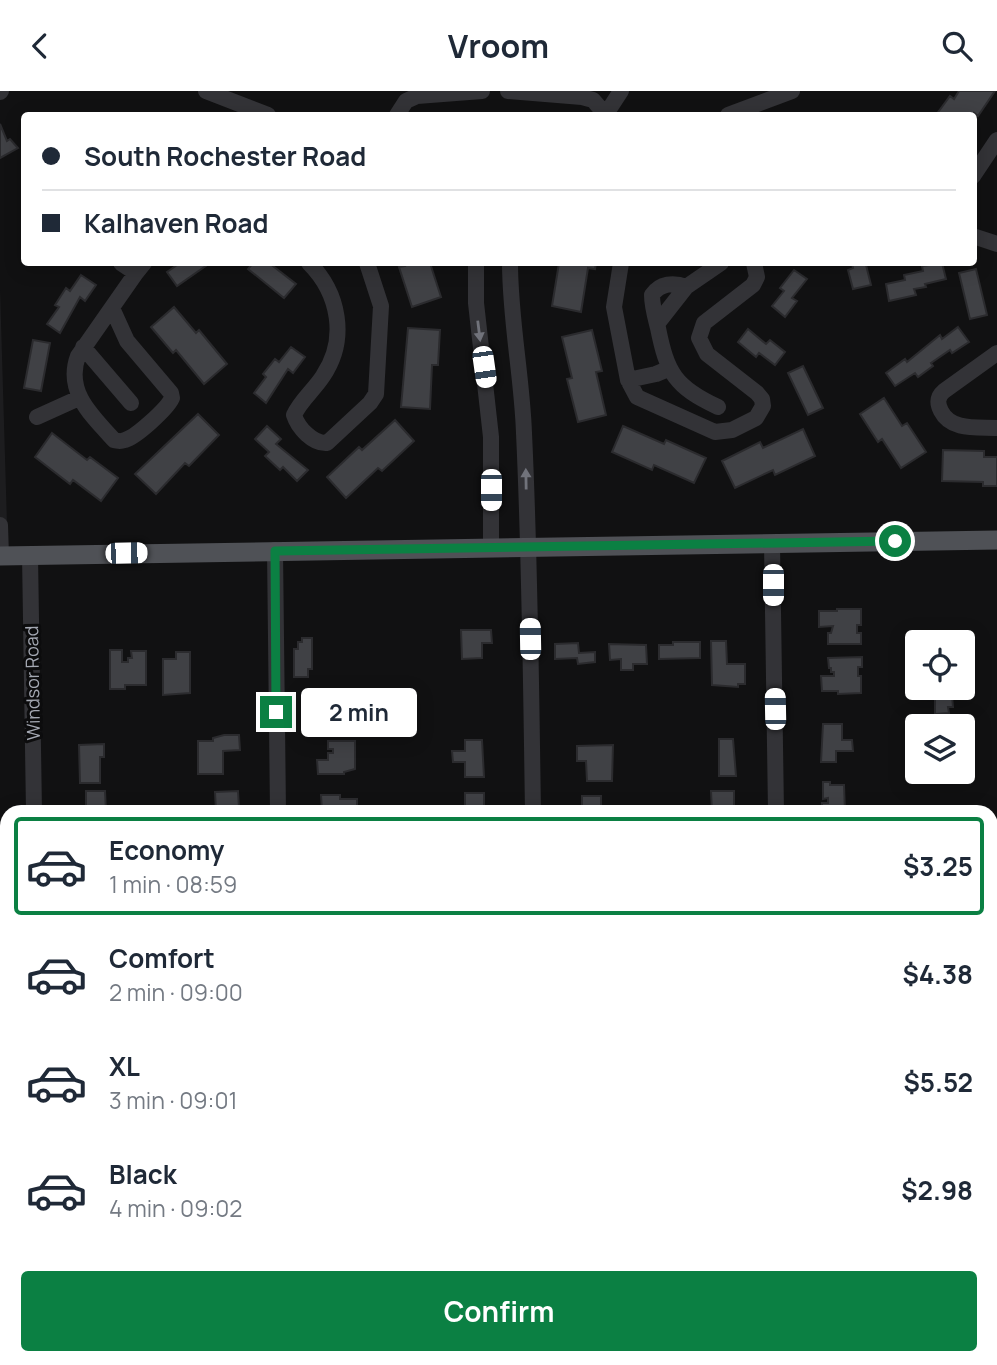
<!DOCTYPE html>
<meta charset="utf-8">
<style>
body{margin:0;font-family:Manrope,sans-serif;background:#f2f2f3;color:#1f2937;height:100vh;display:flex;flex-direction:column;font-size:26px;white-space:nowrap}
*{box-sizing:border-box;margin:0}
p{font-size:23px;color:#747a83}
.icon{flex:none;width:38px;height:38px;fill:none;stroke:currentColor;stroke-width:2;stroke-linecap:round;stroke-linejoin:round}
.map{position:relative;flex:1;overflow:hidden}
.side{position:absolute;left:0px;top:714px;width:998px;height:560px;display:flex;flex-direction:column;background:#fff;border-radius:21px 21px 0 0;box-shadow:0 4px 18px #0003}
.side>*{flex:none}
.guide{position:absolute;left:21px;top:21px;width:956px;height:154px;border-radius:7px;box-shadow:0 4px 18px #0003;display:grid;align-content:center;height:154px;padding:0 21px;background:#fff}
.buttons{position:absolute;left:905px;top:539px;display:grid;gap:14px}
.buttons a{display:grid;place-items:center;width:70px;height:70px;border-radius:7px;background:#fff;box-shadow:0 4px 18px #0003;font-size:35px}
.end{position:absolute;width:32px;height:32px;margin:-16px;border:9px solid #0b8043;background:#fff;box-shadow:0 0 0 4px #fff}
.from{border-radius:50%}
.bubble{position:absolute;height:49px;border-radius:7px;background:#fff;box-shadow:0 4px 18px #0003;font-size:23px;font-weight:700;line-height:49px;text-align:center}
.car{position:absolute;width:21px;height:42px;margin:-21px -10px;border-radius:9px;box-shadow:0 0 5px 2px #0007;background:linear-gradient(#fff 24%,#345 0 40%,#fff 0 76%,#345 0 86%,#fff 0)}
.guide b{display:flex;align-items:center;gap:24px;height:66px;font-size:26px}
.guide b+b{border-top:2px solid #e0e1e3}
.guide i{width:18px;height:18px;background:#1f2937}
ul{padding:12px 0 0;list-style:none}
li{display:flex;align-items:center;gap:21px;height:98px;margin:0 14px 10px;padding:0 7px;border:4px solid transparent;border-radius:7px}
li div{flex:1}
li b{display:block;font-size:26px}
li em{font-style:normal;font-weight:700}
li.on{border-color:#0b8043}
li>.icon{width:63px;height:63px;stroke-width:1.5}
.cta{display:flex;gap:14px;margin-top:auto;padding:14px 21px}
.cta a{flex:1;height:80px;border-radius:7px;background:#0b8043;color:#fff;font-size:28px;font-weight:700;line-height:80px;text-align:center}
header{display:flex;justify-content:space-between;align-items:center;height:91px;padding:0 21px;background:#fff;font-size:32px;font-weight:700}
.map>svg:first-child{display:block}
</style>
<header><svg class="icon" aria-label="back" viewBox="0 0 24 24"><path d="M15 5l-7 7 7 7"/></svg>Vroom<svg class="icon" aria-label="search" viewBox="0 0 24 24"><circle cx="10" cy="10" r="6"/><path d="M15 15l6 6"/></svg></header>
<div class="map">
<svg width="997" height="1274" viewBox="0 0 997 1274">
<rect width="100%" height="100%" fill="#111112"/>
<!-- built -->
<path fill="#1d1d1f" d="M0 197 7 433H0Z"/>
<!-- water -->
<path fill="#2c343a" d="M830 1267H930L929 1274H828Z"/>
<!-- building -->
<path fill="#404145" stroke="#2b2b2e" stroke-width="2" d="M959 0H995L978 25 974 22 973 25 936 24 950 5 954 8Z
M0 33 7 50 10 48 18 57 0 67Z
M180 172H210L177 195 167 181Z
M253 172H269L296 193 284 207 248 178Z
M404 172H430L441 206 412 216 399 176 405 175Z
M559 172H596L595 178 588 177 581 221 552 215Z
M852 172H869V173L866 174 871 194 853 198 848 179 853 177Z
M942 172 946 188 925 193 926 196 914 198 916 204 889 210 886 193 905 189 904 184 923 180 922 175Z
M976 178 987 224 970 228 959 182Z
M794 179 807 188 792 207 797 210 785 226 772 215 784 200 780 197Z
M81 184 96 194 85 210 80 206 60 242 47 233 59 216 55 214 66 197 70 200Z
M174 216 196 242 199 239 227 273 204 293 176 259 173 262 151 236Z
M958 236 969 251 952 262 950 259 931 272 933 275 918 286 915 282 895 295 886 282 905 268 907 271 940 244 942 248Z
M408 237 440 239 438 274H432L430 318 401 316Z
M748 238 766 253 770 249 785 261 775 274 759 262 756 266 738 251Z
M592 239 602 280 596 281 606 324 578 331 567 288 572 287 562 246Z
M33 249 50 252 41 300 24 297Z
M291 256 305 266 293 282 288 278 266 312 254 302 266 286 263 283 275 268 279 271Z
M803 275 823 317 808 324 788 282Z
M884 307 902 335 907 332 926 361 901 377 882 348 878 351 860 323Z
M198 323 219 344 189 375 185 372 156 403 135 383Z
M395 329 414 350 382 380 378 377 346 407 327 386 359 356 362 359Z
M267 335 281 348 276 353 308 379 297 390 283 376 280 379 265 365 269 361 255 348Z
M623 335 664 353 666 349 706 367 694 392 654 374 652 379 612 361Z
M803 338 815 365 775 384 773 379 735 397 722 370 760 351 763 357Z
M52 342 87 369 90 366 118 387 101 410 73 389 70 393 35 366Z
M943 359 984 360V366H997V395H983V391L942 390Z
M837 518H861V534H857V542H861V553H828V542H831L833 535 819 536V520H837Z
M461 539H491L492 552H482V567L462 568Z
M302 547H312V578H308V586H294V558H298V551H302Z
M711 550H726L727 573H745V593H738V596L712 594Z
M673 551H700V567L659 568V554H673Z
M578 552 579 562 595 561V571L578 573 577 567 555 568V553Z
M609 553 646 554 647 573H633V579H621V568L610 569Z
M110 559H122V571H128V567H132L131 560H146V594H125V598H110Z
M176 561H190V602L163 604V568H176Z
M862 566V576H858V585H861V602L838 603V600H822L821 585H834V581H831V577H829L828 567Z
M935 600H943V605H952L953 616H948L949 622 935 623Z
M368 606H382V616H369Z
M823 633H842V649H852L853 660H836V671H821Z
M224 644H239L240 659 223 660V683H198V650H213V647Z
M719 648H733L736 685H719Z
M465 649H482L484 686H465V671H453L452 660H465Z
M328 650H355V678L344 681V683H318L317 669H328V662H333V658H328Z
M104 653V666H100V692H80L79 654Z
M613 654 612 690H587L586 670H577V655Z
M823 691H830V694H844L845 721H822V712H828V707L823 708Z
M86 700H105L106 721H90V715H86Z
M238 700 239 717H243V721H216L215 701Z
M711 700H734V716H731V721H712Z
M465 702H484V721H465Z
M321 704H340V708H357V721L322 720Z
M582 705H601V718H604V721L582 720Z
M19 1267 41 1268V1274L19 1273Z
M98 1267H121V1268H118V1273L115 1274H98Z
M184 1267H204L205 1274H184Z
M256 1267H277V1274H285H256Z
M364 1267H383V1274H364Z
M448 1267H464V1273L467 1274H441V1271H447Z
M627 1267H645V1274H627Z"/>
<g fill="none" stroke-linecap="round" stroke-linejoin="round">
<!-- minor -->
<path stroke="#333337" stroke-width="16" d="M206 0 268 24
M508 0 582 6 593 9 606 24
M0 1 1 0
M606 23 621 0
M397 24 406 10 417 5 482 0
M728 24 792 0
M973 85 997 49
M973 145 997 153
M121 172 136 182
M309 172C339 202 348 248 323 285 314 299 300 310 294 324 298 337 313 353 327 352L370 312 376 303 381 215 367 172
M476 172V212L491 346V456
M510 172C510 229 522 285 524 342 530 468 531 595 533 721
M621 172 614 216 628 289 637 306 715 341 732 339 756 327 763 315 762 308 757 302 707 263 699 247 704 232 753 194 757 186 754 172
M686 196C674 191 660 192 652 204 652 215 655 225 658 237 667 282 675 296 718 316
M112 217 127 250 171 302 172 307C167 318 136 346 125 349 119 351 120 350 114 349 91 324 65 300 78 265L136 182 144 172
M657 233 686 196 721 172
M83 256 131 312
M997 262 944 300C937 306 937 312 941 320 951 340 977 336 997 337
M628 289 656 283 668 278
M37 326 79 307
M0 434 1 465
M772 453 776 721
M275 459 278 721
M30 464 34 721
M990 1014 997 1013
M0 1186H7
M0 1228 4 1239 0 1250
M155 1274V1267
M316 1274 318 1267
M499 1274 503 1267
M687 1274 691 1267"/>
<!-- major -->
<path stroke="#4f5156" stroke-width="19" d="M0 465 997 449"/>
</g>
<!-- one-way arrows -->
<defs><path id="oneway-solid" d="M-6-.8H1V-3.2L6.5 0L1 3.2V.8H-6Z" transform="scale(1.75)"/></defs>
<g fill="#71737b">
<use href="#oneway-solid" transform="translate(479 240) rotate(83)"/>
<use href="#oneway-solid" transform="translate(526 388) rotate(-91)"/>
</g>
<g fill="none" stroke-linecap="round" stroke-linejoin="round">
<!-- route -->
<path stroke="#0b8043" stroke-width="9" d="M276 621 275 460 895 450"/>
</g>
<g text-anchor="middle" stroke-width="6" stroke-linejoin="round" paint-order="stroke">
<!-- street labels -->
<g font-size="18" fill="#a4a8b2" stroke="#0c0c0d">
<text transform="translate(33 592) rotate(-91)" y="6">Windsor Road</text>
</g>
</g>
</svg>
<div class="buttons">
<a><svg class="icon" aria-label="locate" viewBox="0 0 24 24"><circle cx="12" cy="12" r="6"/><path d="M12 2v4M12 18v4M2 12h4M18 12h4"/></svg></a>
<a><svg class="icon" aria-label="layers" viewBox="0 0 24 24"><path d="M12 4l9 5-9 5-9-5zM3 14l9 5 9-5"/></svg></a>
</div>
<i class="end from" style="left:895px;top:450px"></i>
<i class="end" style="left:276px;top:621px"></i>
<div class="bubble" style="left:301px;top:597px;width:116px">2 min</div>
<i class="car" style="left:484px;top:276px;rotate:172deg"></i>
<i class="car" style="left:491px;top:399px;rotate:180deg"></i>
<i class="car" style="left:126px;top:462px;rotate:89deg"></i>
<i class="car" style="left:773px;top:494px;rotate:180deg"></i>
<i class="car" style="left:530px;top:548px;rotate:359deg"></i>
<i class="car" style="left:775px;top:618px;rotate:359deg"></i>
<div class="guide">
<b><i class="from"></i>South Rochester Road</b>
<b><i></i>Kalhaven Road</b>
</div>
<section class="side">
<ul>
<li class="on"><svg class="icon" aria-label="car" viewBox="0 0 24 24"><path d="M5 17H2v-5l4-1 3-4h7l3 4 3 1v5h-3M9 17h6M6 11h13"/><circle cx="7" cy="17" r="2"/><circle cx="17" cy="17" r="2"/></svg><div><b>Economy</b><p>1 min · 08:59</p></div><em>$3.25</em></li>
<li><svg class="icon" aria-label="car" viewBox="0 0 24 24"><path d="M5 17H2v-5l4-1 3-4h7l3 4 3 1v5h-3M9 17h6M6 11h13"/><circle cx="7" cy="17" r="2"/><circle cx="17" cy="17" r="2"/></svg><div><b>Comfort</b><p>2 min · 09:00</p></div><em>$4.38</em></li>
<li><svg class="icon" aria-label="car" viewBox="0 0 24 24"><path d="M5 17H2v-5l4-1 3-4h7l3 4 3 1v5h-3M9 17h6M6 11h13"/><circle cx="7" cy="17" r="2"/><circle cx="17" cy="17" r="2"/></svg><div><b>XL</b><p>3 min · 09:01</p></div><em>$5.52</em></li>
<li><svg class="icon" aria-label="car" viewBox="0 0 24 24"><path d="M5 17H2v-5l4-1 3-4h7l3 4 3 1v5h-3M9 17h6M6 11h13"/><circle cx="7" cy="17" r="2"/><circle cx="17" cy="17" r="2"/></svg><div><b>Black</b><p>4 min · 09:02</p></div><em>$2.98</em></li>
</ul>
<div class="cta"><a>Confirm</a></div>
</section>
</div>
